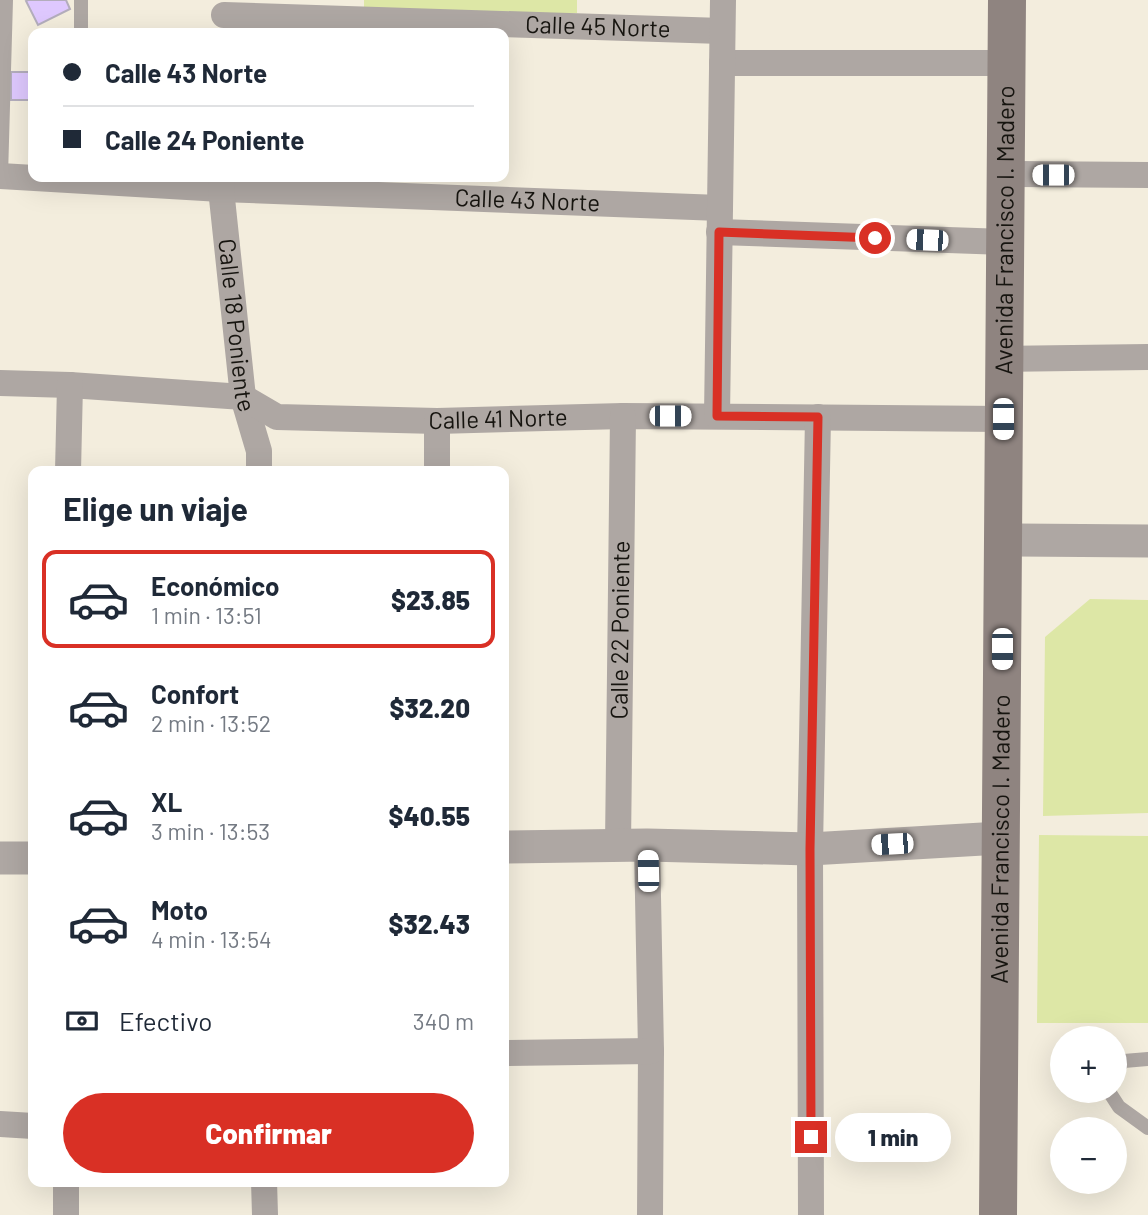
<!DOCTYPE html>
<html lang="es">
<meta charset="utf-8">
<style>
body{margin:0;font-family:Barlow,sans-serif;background:#f2f2f3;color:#1f2937;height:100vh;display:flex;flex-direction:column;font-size:26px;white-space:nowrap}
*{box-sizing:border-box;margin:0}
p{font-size:23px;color:#747a83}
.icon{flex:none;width:38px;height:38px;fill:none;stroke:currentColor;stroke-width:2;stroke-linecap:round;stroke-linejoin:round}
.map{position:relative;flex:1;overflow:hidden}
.panel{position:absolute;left:28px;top:466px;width:481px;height:721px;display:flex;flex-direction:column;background:#fff;border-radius:14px;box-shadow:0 7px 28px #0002}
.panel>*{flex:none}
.guide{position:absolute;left:28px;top:28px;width:481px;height:154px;border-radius:14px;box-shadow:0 7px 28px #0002;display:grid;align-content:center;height:154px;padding:0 35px;background:#fff}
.fabs{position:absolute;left:1050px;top:1026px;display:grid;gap:14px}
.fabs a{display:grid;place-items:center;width:77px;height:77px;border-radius:50%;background:#fff;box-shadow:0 7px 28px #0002;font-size:35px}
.end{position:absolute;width:32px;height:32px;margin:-16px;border:9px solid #d93025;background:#fff;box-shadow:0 0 0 4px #fff}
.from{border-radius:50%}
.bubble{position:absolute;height:49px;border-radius:24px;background:#fff;box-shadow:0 7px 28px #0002;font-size:23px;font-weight:800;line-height:49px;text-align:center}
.car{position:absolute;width:21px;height:42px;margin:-21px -10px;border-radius:9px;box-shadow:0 0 5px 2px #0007;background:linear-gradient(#fff 24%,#345 0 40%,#fff 0 76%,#345 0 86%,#fff 0)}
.guide b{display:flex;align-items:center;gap:24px;height:66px;font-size:26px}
.guide b+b{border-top:2px solid #e0e1e3}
.guide i{width:18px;height:18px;background:#1f2937}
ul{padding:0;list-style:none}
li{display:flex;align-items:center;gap:21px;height:98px;margin:0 14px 10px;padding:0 21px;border:4px solid transparent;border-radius:14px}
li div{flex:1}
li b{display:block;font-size:26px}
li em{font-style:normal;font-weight:800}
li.selected{border-color:#d93025}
li>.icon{width:63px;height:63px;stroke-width:1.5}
h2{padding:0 35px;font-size:32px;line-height:84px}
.pay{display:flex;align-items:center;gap:18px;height:77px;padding:0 35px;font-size:26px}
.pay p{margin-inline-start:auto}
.cta{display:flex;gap:14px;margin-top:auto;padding:14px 35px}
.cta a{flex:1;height:80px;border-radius:42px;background:#d93025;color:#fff;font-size:28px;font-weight:800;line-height:80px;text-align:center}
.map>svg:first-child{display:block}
</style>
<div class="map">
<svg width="1148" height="1215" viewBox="0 0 1148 1215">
<rect width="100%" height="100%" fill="#f3eddd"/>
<!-- green -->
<path fill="#dde7a6" d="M364 0H577V13L364 16Z
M1090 599 1148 600V813L1043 816 1045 637Z
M1039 835 1148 836V1023H1037Z"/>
<!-- building -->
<path fill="#dec8fe" stroke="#b3adbc" stroke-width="2" d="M28 0H66L70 9 38 25 26 1Z
M11 72H33V100H11Z"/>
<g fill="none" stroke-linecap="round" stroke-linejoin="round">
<!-- service -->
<path stroke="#aea7a3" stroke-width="14" d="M81 0V33
M1 176 6 0
M1115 1070 1124 1061 1148 1059
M1108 1090 1119 1107 1148 1128"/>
<!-- minor -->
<g stroke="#aea7a3" stroke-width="26">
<path id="s1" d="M224 15 722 31"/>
<path d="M722 63H1006"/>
<path d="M1005 174 1148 175"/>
<path id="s2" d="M0 176 221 189 720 208"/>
<path id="s3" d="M222 177 221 189 243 397 259 451V471"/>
<path d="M719 232 1005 242"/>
<path d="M1004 359 1148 357"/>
<path id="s4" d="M0 383 70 385 243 397 277 417 437 421 623 416 1003 419"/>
<path d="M717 416 723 0"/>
<path d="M68 471 70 385"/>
<path d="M437 471V421"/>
<path id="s5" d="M618 845 623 416"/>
<path d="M647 845 651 1051 650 1215"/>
<path d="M504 1053 651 1051"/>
<path d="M0 1124 33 1126"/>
<path d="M66 1181V1215"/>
<path d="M264 1181 265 1215"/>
<path d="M811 1215 810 849 818 417"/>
</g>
<!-- tertiary -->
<path stroke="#aea7a3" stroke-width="33" d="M1002 540 1148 541
M504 847 647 845 810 849 1000 838
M0 858H33"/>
<!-- secondary -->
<path stroke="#8f8480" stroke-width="38" id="s6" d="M998 1215 1007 0"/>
</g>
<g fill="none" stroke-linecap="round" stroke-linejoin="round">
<!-- route -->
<path stroke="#d93025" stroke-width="9" d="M811 1137 810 849 818 417 717 416 719 232 875 238"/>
</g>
<g text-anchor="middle" stroke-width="5" stroke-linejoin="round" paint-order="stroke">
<!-- street labels -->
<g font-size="24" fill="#16140f" stroke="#f3eddd">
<text dy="8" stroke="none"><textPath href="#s1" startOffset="374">Calle 45 Norte</textPath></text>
<text dy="8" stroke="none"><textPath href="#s2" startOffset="528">Calle 43 Norte</textPath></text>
<text dy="8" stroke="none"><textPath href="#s6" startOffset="985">Avenida Francisco I. Madero</textPath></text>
<text dy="8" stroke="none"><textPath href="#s3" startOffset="149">Calle 18 Poniente</textPath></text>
<text dy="8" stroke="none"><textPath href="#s4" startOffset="504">Calle 41 Norte</textPath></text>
<text dy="8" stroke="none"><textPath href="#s5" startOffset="215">Calle 22 Poniente</textPath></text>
<text dy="8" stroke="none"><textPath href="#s6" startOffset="376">Avenida Francisco I. Madero</textPath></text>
</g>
</g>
</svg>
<div class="fabs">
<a>+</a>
<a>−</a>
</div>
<i class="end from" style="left:875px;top:238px"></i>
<i class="end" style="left:811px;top:1137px"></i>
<div class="bubble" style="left:835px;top:1113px;width:116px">1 min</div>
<i class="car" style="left:1053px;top:175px;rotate:270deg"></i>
<i class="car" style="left:927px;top:240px;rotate:272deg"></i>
<i class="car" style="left:670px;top:416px;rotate:90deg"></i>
<i class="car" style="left:1003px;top:419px;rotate:180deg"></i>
<i class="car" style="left:1002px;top:649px;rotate:180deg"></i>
<i class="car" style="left:892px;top:844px;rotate:267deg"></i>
<i class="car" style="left:648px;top:871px;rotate:359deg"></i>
<div class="guide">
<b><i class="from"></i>Calle 43 Norte</b>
<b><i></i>Calle 24 Poniente</b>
</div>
<section class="panel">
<h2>Elige un viaje</h2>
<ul>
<li class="selected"><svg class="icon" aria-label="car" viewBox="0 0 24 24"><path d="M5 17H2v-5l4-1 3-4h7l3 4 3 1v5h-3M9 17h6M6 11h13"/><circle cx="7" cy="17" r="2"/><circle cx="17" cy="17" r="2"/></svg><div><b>Económico</b><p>1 min · 13:51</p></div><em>$23.85</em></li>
<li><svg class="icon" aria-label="car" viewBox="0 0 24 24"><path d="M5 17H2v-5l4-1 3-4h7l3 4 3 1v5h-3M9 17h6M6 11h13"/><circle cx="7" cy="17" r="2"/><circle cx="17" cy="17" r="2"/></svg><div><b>Confort</b><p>2 min · 13:52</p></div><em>$32.20</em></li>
<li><svg class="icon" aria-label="car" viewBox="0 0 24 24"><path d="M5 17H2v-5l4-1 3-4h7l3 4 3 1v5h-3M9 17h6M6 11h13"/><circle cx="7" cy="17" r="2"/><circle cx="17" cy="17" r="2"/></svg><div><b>XL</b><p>3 min · 13:53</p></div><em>$40.55</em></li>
<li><svg class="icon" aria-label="car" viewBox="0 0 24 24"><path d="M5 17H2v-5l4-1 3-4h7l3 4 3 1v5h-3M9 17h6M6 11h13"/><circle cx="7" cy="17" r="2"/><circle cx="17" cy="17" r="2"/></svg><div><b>Moto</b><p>4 min · 13:54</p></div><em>$32.43</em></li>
</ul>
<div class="pay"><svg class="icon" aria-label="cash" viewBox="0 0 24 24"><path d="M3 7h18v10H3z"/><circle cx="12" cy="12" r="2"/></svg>Efectivo<p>340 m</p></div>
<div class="cta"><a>Confirmar</a></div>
</section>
</div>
